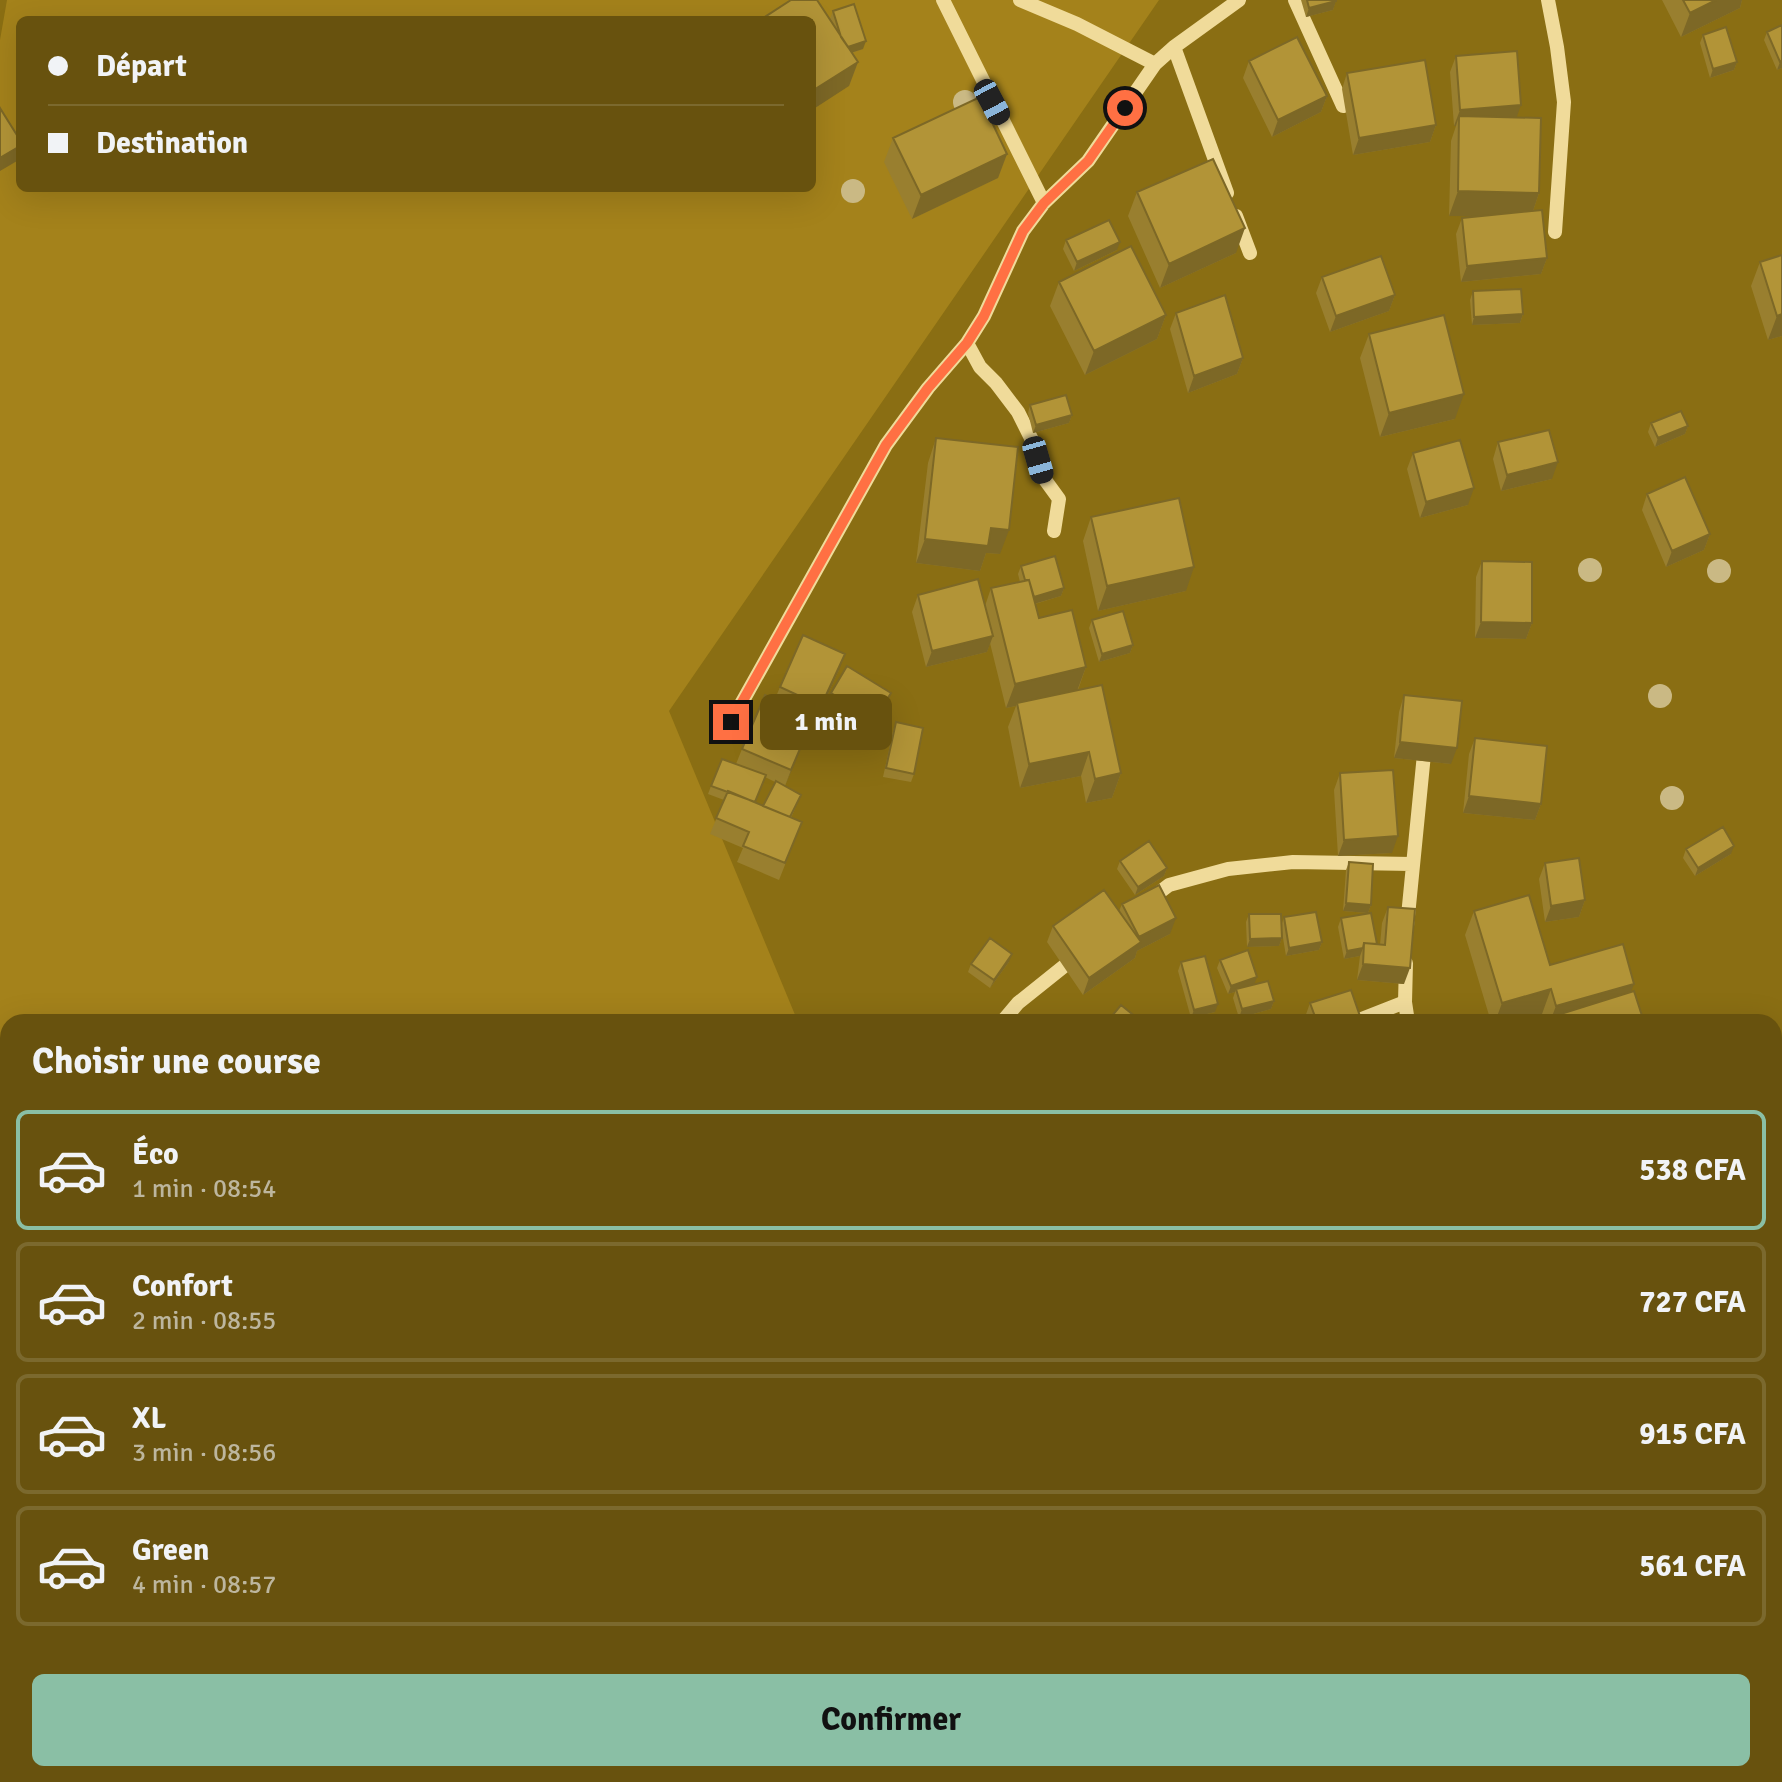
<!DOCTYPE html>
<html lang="fr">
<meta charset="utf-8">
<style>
body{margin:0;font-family:Signika,sans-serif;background:#705c1c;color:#f1f3f6;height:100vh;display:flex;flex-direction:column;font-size:30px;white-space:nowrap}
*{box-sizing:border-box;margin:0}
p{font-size:26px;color:#bdb69e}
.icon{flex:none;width:44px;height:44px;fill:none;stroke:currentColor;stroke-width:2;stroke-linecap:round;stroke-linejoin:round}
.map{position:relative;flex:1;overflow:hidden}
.sheet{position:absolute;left:0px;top:1014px;width:1782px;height:768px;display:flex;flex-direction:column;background:#68520e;border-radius:24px 24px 0 0;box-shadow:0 8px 32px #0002}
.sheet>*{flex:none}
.guide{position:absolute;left:16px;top:16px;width:800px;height:176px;border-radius:12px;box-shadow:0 8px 32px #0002;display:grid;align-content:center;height:176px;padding:0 32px;background:#68520e}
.end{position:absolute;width:36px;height:36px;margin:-18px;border:10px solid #ff7043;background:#111;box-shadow:0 0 0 4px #111}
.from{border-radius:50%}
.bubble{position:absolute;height:56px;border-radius:12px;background:#68520e;box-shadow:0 8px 32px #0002;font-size:26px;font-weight:800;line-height:56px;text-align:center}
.car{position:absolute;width:24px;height:48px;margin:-24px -12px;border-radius:10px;box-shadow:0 0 6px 2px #0007;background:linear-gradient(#222 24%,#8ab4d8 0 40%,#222 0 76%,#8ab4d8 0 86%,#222 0)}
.guide b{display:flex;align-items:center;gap:28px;height:76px;font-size:30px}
.guide b+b{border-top:2px solid #7b692e}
.guide i{width:20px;height:20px;background:#f1f3f6}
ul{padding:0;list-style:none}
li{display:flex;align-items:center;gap:24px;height:120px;margin:0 16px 12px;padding:0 16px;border:4px solid #7b692e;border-radius:12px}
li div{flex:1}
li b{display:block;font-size:30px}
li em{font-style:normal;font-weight:800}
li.active{border-color:#8abfa5}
li>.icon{width:72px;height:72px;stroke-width:1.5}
h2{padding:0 32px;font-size:36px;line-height:96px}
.button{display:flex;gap:16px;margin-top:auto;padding:16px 32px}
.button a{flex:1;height:92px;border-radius:12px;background:#8abfa5;color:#111;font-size:32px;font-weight:800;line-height:92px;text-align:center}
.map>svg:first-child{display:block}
</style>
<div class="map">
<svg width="1782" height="1782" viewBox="0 0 1782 1782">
<rect width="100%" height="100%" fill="#8a6e13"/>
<!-- green -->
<path fill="#a4821b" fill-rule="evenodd" d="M7 0H1159L669 711 798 1022H8V1774H998L993 1782H0V40ZM20 20H812V188H20Z"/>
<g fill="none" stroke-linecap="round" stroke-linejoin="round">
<!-- minor -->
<path stroke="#f0db9a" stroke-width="14" d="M943 0 1044 203
M1020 0 1077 24 1155 64
M1295 0 1343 106
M1548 0 1557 47 1564 102 1555 232
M1174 47 1227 193
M1236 216 1250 253
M1054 531 1059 499 1043 477 1033 442 1018 412 996 383 980 367 967 343 984 316 1023 231 1044 203 1088 161 1155 64 1174 47 1239 0
M731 722 886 445 928 388 967 343
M1148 901 1169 885 1228 869 1293 862 1412 864
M1407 926 1425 744
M1406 963 1405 1002 1408 1022
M1002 1022 1018 1003 1078 955
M1354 1022 1405 1002
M1774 1373 1782 1386
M1243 1774 1250 1782
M1751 1774 1756 1782"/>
</g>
<!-- trees -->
<g fill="#cab984">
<circle cx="965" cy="102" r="12"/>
<circle cx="853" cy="191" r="12"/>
<circle cx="1590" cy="570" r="12"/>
<circle cx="1719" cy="571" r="12"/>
<circle cx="1660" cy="696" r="12"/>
<circle cx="1672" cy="798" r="12"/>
</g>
<!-- wall -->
<path fill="#997f2f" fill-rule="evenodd" d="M1301 0H1336L1333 10 1306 17Z
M1662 0H1742L1740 8 1681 37Z
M833 11 863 49 852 53 858 62 849 86 830 19Z
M1782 25V68L1777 70 1764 40 1767 32Z
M1703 35 1737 62 1734 70 1710 78 1700 43Z
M1456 56 1516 118 1539 193 1533 211 1547 258 1541 274 1461 282 1456 234 1462 218 1478 216H1449L1451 141 1456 126H1454L1450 72Z
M1249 61 1327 96 1321 112 1272 137 1243 78Z
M1347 73 1436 125 1430 142 1353 155 1342 89Z
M893 138 1007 154 998 178 912 219 884 162Z
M1137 192 1236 253 1160 288 1128 216Z
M1066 240 1117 250 1074 271 1063 249Z
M1782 255V336L1768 340 1751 286 1760 262Z
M1322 277 1395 295 1389 311 1330 332 1316 293Z
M1059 282 1166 315 1157 339 1085 375 1050 306Z
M1473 291 1523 314 1520 323 1472 325 1470 300Z
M1176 313 1243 358 1237 374 1188 393 1170 329Z
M1369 334 1455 419 1380 437 1360 358Z
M1030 405 1072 415 1069 423 1033 433 1028 413Z
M1651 423 1688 426 1685 434 1655 447 1648 432Z
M936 438 1000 554 986 553 980 571 916 563 928 463Z
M1498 442 1552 479 1501 491 1493 459Z
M1413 453 1468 505 1420 518 1407 469Z
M1647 494 1710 534 1704 550 1666 567 1642 510Z
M1091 517 1186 591 1098 611 1083 541Z
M1482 561 1532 623 1526 639 1475 638 1476 577Z
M1021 566 1064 588 1061 596 1035 604 1039 618 1086 667 1078 690 1121 773 1112 798 1086 803 1081 776 1020 788 1008 727 1016 706 1006 708 990 643 987 652 926 667 912 612 918 595 985 606 991 588 1020 582 1018 574Z
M1092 620 1133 645 1130 653 1099 662 1089 628Z
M839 670 815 722 812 721 785 786 801 795 791 818 802 822 779 880 737 862 743 848 710 834 724 800 708 794 711 786 736 764 742 749 775 699 780 687ZM765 777 775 782 763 806 755 803Z
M831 693 885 709 869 736 825 709Z
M1404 695 1451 764 1394 758 1399 712Z
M896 722 914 774 911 782 883 777 893 731Z
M1475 738 1541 804 1535 820 1463 813 1469 754Z
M1340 773 1392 853 1338 856 1334 790Z
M1686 849 1731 854 1695 876 1683 858Z
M1120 861 1167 868 1164 876 1135 895 1117 869Z
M1349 862 1371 905 1368 913 1343 911 1346 870Z
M1545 863 1585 900 1579 917 1545 922 1539 879Z
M1122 904 1170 934 1137 951 1135 958 1083 995 1047 942 1053 926 1119 911Z
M1388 907 1404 984 1357 980 1360 956 1344 959 1338 927 1341 918 1377 944 1380 945 1382 923Z
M1474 911 1550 965 1631 992 1644 1022H1545L1542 1014 1512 1022H1491L1465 935Z
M1249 914 1282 923 1284 917 1322 942 1319 950 1286 956 1282 932V938L1279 946 1247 947 1246 922Z
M1220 960 1254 985 1274 1001 1271 1009 1239 1018 1233 998 1235 992 1228 994 1217 968Z
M1009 962 990 988 968 972 971 964Z
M1181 962 1215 1012 1191 1018 1178 971Z
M1310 1003 1362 1022H1305L1304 1020Z
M1782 1227V1289L1774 1272V1233L1775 1230Z
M1298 1774H1381L1367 1782H1303Z
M1637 1774H1679L1658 1782H1639Z"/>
<!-- shaded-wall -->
<path fill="#7d6826" d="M1716 0H1742L1740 8 1681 37 1690 13Z
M1336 1 1333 10 1306 17 1309 8Z
M866 41 863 49 841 56 844 48Z
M1782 61V68L1777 70 1780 62Z
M858 62 849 86 812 110V91Z
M1737 62 1734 70 1710 78 1713 69Z
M1327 96 1321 112 1272 137 1278 120Z
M1521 105 1515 122 1459 116 1456 126H1454L1460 110Z
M1436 125 1430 142 1353 155 1359 138Z
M20 146V151L17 161 0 171V158Z
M1007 154 998 178 912 219 921 195Z
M1458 191 1539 193 1531 217 1449 216Z
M1245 228 1236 253 1160 288 1169 264Z
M1120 242 1117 250 1074 271 1077 262Z
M1547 258 1541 274 1461 282 1467 266Z
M1395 295 1389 311 1330 332 1336 316Z
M1523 314 1520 323 1472 325 1474 317Z
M1782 314V336L1768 340 1777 316Z
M1166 315 1157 339 1085 375 1094 351Z
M1243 358 1237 374 1188 393 1194 376Z
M1464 394 1455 419 1380 437 1389 413Z
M1072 415 1069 423 1033 433 1036 425Z
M1688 426 1685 434 1655 447 1658 438Z
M1558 462 1552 479 1501 491 1507 475Z
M1474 488 1468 505 1420 518 1426 502Z
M991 528 1009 530 1000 554 986 553 980 571 916 563 925 539Z
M1710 534 1704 550 1666 567 1672 551Z
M1194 567 1186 591 1098 611 1107 586Z
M1064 588 1061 596 1027 606 1030 598Z
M1481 622 1532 623 1526 639 1475 638Z
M993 636 987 652 926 667 932 651Z
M1133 645 1130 653 1099 662 1102 654Z
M845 654 839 670 815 722 821 706Z
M1086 667 1077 691 1017 703 1016 706 1006 708 1015 684Z
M891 693 885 709 869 736 875 719Z
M814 716 808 732 785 786 791 770Z
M1400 742 1457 748 1451 764 1394 758Z
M1089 752 1081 776 1020 788 1029 764Z
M1121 773 1112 798 1086 803 1095 779Z
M1469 796 1541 804 1535 820 1463 813Z
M1398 836 1392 853 1338 856 1344 840Z
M1734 846 1731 854 1695 876 1698 868Z
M1167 868 1164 876 1135 895 1138 887Z
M1585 900 1579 917 1545 922 1551 906Z
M1346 903 1371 905 1368 913 1343 911Z
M1176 918 1170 934 1137 951 1135 958 1083 995 1089 978 1136 945 1139 937Z
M1282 938 1279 946 1247 947 1250 939Z
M1322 942 1319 950 1286 956 1289 948Z
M1363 948 1360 956 1344 959 1347 951Z
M1012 954 1009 962 990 988 994 980Z
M1363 964 1410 968 1404 984 1357 980Z
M1257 977 1254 985 1236 989 1235 992 1228 994 1231 986Z
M1634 984 1625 1008 1551 1019 1556 1006Z
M1551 989 1542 1014 1512 1022H1495L1502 1003Z
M1274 1001 1271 1009 1239 1018 1242 1009Z
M1218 1004 1215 1012 1191 1018 1194 1010Z
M1781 1448 1778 1457 1774 1459V1452Z
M1782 1626V1651L1774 1656V1631Z
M1359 1774H1381L1367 1782H1345Z
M1395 1774H1417L1393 1780Z
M1644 1774H1679L1677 1777 1658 1782H1641Z"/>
<!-- building -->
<path fill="#b29437" stroke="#7d6826" stroke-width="2" d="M791 0H817L858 62 812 91V20H760Z
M1307 0H1336V1L1309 8Z
M1683 0H1716L1690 13Z
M854 4 866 41 848 47 841 37 833 11Z
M1782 25V61L1780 62 1767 32Z
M1726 27 1737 62 1713 69 1703 35Z
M1297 37 1327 96 1278 120 1249 61Z
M1517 51 1521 105 1460 110 1456 56Z
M1425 60 1436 125 1359 138 1347 73Z
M980 97 1007 154 921 195 893 138Z
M0 108 20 140V146L0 158Z
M1459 116 1541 118 1539 193 1458 191Z
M1213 159 1245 228 1169 264 1137 192Z
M1542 210 1547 258 1467 266 1462 218Z
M1109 220 1120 242 1077 262 1066 240Z
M1131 246 1166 315 1094 351 1059 282Z
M1782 255V314L1777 316 1760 262Z
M1381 256 1395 295 1336 316 1322 277Z
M1521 289 1523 314 1474 317 1473 291Z
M1225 295 1243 358 1194 376 1176 313Z
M1444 315 1464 394 1389 413 1369 334Z
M1066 395 1072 415 1036 425 1030 405Z
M1681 411 1688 426 1658 438 1651 423Z
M1549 430 1558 462 1507 475 1498 442Z
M936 438 1018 447 1009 530 991 528 988 546 925 539Z
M1460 440 1474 488 1426 502 1413 453Z
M1685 477 1710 534 1672 551 1647 494Z
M1179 498 1194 567 1107 586 1091 517Z
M1055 556 1064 588 1034 597 1029 580H1025L1021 566Z
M1482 561 1532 562V623L1481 622Z
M978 579 993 636 932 651 918 595Z
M1029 580 1039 618 1072 610 1086 667 1015 684 991 588Z
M1123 611 1133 645 1102 654 1092 620Z
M803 635 845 654 821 706 780 687Z
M847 666 891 693 875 719 831 693Z
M1102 685 1121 773 1095 779 1089 752 1029 764 1017 703Z
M765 695 814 716 791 770 742 749Z
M1404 695 1462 701 1457 748 1400 742Z
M896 722 923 728 914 774 886 768Z
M1475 738 1547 746 1541 804 1469 796Z
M722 759 766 775 755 802 711 786Z
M1393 770 1398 836 1344 840 1340 773Z
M776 781 801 795 790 817 763 806Z
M728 791 802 822 785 863 743 846 749 832 716 818Z
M1723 827 1734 846 1698 868 1686 849Z
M1149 841 1167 868 1138 887 1120 861Z
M1579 858 1585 900 1551 906 1545 863Z
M1349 862 1373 864 1371 905 1346 903Z
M1159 885 1176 918 1139 937 1122 904Z
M1104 890 1141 942 1089 978 1053 926Z
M1529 895 1550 965 1623 944 1634 984 1556 1006 1551 989 1502 1003 1474 911Z
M1388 907 1415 909 1410 968 1363 964 1364 943 1385 945Z
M1316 912 1322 942 1289 948 1284 917Z
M1371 913 1377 944 1364 943 1363 948 1347 951 1341 918Z
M1249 914H1281L1282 938 1250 939Z
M990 938 1012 954 994 980 971 964Z
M1248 950 1257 977 1231 986 1220 960Z
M1205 956 1218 1004 1194 1010 1181 962Z
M1268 981 1274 1001 1242 1009 1236 989Z
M1351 990 1362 1022H1317L1310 1003Z
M1634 991 1644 1022H1553L1551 1017Z
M1121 1005 1142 1022H1107Z
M1409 1015 1410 1022H1369V1017Z
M1782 1227V1246L1775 1230Z
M1774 1434 1781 1448 1774 1452Z
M1782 1499V1626L1774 1631V1504Z
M1314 1774H1359L1345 1782H1319Z
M1677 1776 1678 1782H1659Z"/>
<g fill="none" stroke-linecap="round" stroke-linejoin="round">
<!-- route -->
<path stroke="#ff7043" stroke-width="10" d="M731 722 886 445 928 388 967 343 984 316 1023 231 1044 203 1088 161 1125 108"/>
</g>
</svg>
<i class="end from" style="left:1125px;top:108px"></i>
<i class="end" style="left:731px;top:722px"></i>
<div class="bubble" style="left:760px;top:694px;width:132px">1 min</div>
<i class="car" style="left:992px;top:102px;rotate:152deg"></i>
<i class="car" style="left:1038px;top:460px;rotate:164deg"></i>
<div class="guide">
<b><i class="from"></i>Départ</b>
<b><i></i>Destination</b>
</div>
<section class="sheet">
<h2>Choisir une course</h2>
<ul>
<li class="active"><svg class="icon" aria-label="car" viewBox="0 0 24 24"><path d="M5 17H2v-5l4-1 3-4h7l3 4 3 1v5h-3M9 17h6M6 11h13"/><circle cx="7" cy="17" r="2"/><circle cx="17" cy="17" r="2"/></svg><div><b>Éco</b><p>1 min · 08:54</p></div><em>538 CFA</em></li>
<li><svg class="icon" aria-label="car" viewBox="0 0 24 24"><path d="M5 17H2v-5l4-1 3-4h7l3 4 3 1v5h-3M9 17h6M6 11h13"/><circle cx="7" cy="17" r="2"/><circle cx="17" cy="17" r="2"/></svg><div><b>Confort</b><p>2 min · 08:55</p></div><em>727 CFA</em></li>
<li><svg class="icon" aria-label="car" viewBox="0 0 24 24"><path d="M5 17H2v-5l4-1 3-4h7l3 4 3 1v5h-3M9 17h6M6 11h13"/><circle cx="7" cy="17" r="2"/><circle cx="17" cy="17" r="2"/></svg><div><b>XL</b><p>3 min · 08:56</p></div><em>915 CFA</em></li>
<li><svg class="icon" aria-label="car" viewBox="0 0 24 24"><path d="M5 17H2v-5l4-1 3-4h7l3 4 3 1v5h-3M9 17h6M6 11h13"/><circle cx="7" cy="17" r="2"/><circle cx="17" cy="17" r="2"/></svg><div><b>Green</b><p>4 min · 08:57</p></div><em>561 CFA</em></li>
</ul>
<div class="button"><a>Confirmer</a></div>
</section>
</div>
